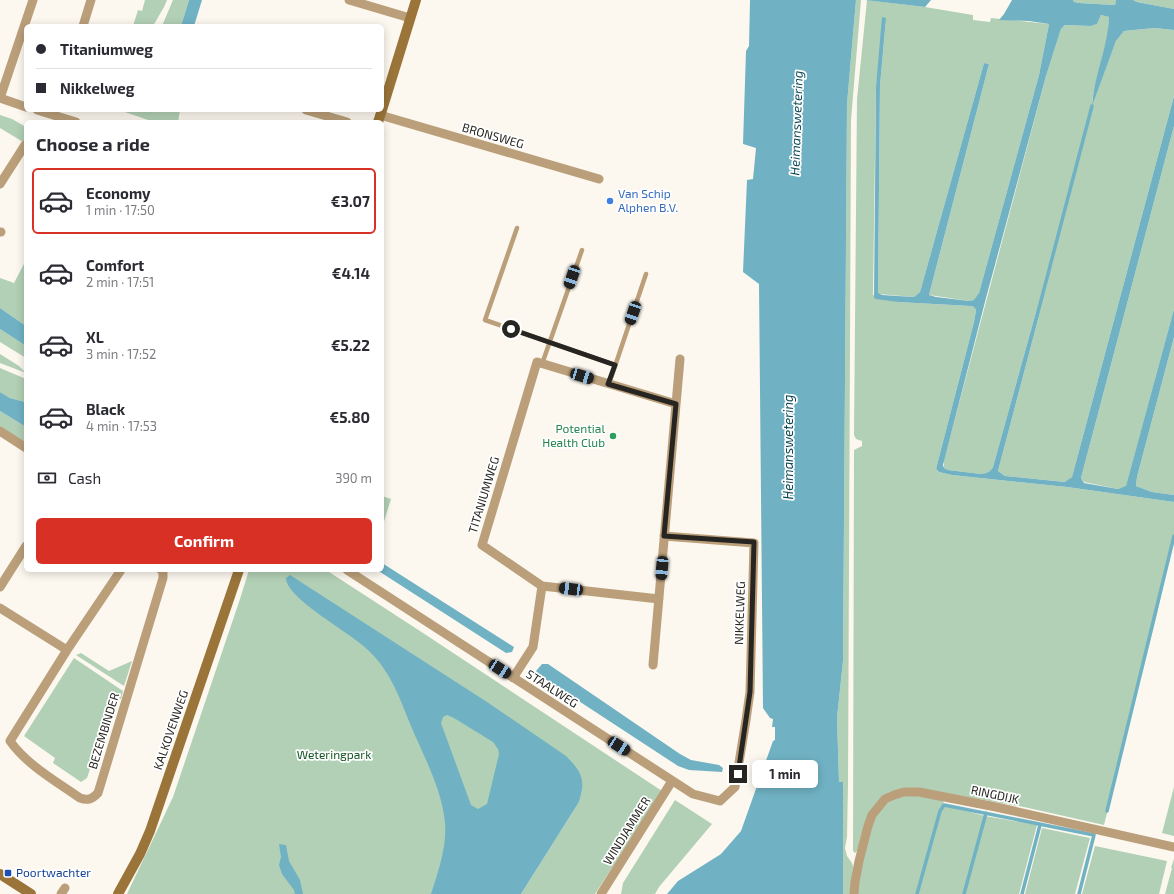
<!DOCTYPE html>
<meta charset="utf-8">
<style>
body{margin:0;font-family:"Exo 2",sans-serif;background:#f2f2f3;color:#2b2b33;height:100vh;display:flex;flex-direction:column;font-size:15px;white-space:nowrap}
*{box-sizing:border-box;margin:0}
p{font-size:13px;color:#7c7c81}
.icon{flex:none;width:22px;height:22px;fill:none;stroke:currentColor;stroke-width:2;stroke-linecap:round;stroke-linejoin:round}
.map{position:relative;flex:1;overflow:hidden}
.panel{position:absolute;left:24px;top:120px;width:360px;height:452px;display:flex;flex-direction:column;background:#fff;border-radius:6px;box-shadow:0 2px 10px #0003}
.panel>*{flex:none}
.guide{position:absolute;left:24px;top:24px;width:360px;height:88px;border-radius:6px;box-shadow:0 2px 10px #0003;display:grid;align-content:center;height:88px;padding:0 12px;background:#fff}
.end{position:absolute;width:18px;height:18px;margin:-9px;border:5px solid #262521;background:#fff;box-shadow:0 0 0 2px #fff}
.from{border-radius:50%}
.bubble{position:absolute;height:28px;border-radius:6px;background:#fff;box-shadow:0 2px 10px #0003;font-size:13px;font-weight:700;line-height:28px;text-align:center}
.car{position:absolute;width:12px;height:24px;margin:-12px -6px;border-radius:5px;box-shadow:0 0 3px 1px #0007;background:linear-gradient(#222 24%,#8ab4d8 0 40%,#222 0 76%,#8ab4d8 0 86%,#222 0)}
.guide b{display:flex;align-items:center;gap:14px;height:38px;font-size:15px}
.guide b+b{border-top:1px solid #e1e1e2}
.guide i{width:10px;height:10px;background:#2b2b33}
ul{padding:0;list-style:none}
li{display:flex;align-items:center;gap:12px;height:66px;margin:0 8px 6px;padding:0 4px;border:2px solid transparent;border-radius:6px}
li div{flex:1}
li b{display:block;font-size:15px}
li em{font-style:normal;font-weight:700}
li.current{border-color:#d93025}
li>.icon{width:36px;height:36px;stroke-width:1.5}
h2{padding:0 12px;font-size:18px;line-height:48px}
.pay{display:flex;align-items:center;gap:10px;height:44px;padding:0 12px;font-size:15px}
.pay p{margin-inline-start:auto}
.button{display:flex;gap:8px;margin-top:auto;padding:8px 12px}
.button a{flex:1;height:46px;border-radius:6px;background:#d93025;color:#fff;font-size:16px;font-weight:700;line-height:46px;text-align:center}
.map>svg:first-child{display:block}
</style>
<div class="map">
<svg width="1174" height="894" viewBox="0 0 1174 894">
<rect width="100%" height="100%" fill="#fcf8ef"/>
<!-- green -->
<path fill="#b2d0b5" d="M145 0H167L164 7 153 26H133L138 10 142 11Z
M173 0H189L181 26H162Z
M856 0H861L851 120 848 784 847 837 845 848 847 856 852 863 853 866 851 894H843V782H839L837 718 843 661 847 104Z
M867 0 925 7 973 15V20L990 22 991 18 1049 24 1039 75 979 293 975 300 969 301 929 295 989 64 984 63 920 292 914 297 878 294 880 86 886 18 876 86 873 295 898 302 970 306 974 307 976 310 974 322 936 469 939 472 952 475 1067 487 1174 502V533L1171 549 1157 614 1104 825 1024 807 945 793H889L857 851 855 853 853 851 854 450 862 446V441L856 439 854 435 857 99Z
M1073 0H1116L1115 5 1079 3 1074 2Z
M1133 0H1174V9L1137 2Z
M1101 15 1109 17 1108 34 1093 95 1092 104 1116 41 1124 31 1154 28 1174 30V96L1072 477 1066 482 1005 476 998 471 1040 312H1036L993 467C990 472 987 473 981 474L948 470 944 468V460L1046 76 1061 29 1065 25 1091 26 1097 24Z
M122 110H180L178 122H154L122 111Z
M0 115 12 119 26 127V137L23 142 0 128Z
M1174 126V309L1126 487 1118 489 1084 482 1081 478Z
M26 260V326L0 308V278L14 283Z
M0 329 26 346V358L0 342Z
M1174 337V495L1152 492 1136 486 1137 477Z
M0 354 19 366 26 373 0 363Z
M0 368 26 379V403L25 402 10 398 0 392Z
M0 411 26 427V444L0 427Z
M382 496 391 499 382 528Z
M249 570H326L420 631 662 791 595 894H521L579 802 582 791 460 894H127L173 797 240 599Z
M81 653 109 671 132 661 124 686 76 655Z
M74 658 123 691 121 699 114 698 87 778 81 782 53 763 55 758 24 736Z
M1174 787V836L1162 833Z
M911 795 943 799 944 805 985 816 1037 825 1019 894H857C859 874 868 819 882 806 891 798 900 797 911 795Z
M675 800 712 824 659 887 655 894H621L623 883Z
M1042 828 1090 838 1075 894H1025Z
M1095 846 1167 861 1159 894H1082Z
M1174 859V894H1165L1172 868H1171Z"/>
<!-- water -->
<path fill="#70b2c4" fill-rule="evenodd" d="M189 0H202L194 26H181Z
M750 0H856L847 104 843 661 837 718 839 782H843V894H667L678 881 721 854 741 831 773 741 775 740V727H772L773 719 770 718 763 708 759 284 743 272 747 180 753 179 756 148 743 144 746 51 749 46Z
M865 0H931L925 7Z
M1012 0H1073L1074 2 1079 3 1115 5 1116 0H1133L1137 2 1174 9V30L1154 28 1124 31 1116 41 1092 106C1094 75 1108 47 1109 17L1101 15 1097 24 1091 26 1065 25 1061 29 1046 76 986 298 943 465 944 468 948 470 981 474C987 473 990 472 993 467L1036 312H1040L998 471 1005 476 1065 482 1072 477 1174 96V126L1081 478 1084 483 1118 489 1126 486 1174 309V337L1137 477 1136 486 1152 492 1174 495V502L1067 487 952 475 939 472 936 469 974 322 976 310 974 307 970 306 898 302 876 299 874 298 876 86 882 17 886 18 880 86 878 293 882 295 914 297 920 292 984 63 989 64 929 295 936 297 969 301 974 300 979 293 1039 75 1049 24 1029 21 999 20 1004 14Z
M0 308 26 326V346L0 329Z
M0 392 10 398 25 402 26 403V427L0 411Z
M382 563 514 647 512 652 506 653 377 570H382Z
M290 575 487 702 566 756C582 772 586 780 579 802L521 894H431C438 872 447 847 445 823 442 789 424 757 411 726 403 707 396 686 384 669 380 662 374 656 368 650 353 634 286 599 286 578ZM447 715 454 718 493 742 498 749 499 754 487 804 478 809 471 805 441 723 443 717Z
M542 664H548L680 754 691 760 719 765 723 768 722 772 689 770 678 766 539 675 536 671Z
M279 844 286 845 289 861 300 880 303 894H295L294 890 282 874 279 865 281 857Z"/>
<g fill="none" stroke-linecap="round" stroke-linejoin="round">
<!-- stream -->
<path stroke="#70b2c4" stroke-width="3.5" d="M1038 312 1092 106
M1107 811 1174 536
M917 894 940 811 944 805 1094 835 1079 894
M964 894 986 813
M1022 894 1040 825"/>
<!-- lane -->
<path stroke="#ba9f7a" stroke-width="4.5" d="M517 228 485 320 615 365
M542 364 582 250
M609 384 646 274"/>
<!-- street -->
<path stroke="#ba9f7a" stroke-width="9" d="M349 0 410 18
M83 26 91 0
M0 98 33 0
M0 98 26 107
M37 110 76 122
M306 110 347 122
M380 115 599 179
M0 184 25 145
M0 232H1
M0 431 26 448
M347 570 693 794 720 801 735 787 746 720 750 692 754 543 664 536
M542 586 659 599
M0 587 26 546
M0 608 67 650
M653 665 680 359
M513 678 533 647 542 586 482 545 537 362 676 404
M10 741C27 765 56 781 80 798 88 801 92 799 98 793L163 578V571L161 570
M10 741 67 650 121 570
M61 894 65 888
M601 894 672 781
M854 894 855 882 859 861 868 826 872 815 885 799 894 795 904 792H919L996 807 1174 847"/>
<!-- secondary -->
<path stroke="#9a7439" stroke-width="10" d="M382 110 416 0
M378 122 382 110
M0 874 31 894
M118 894 140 854 150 831 239 570"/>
</g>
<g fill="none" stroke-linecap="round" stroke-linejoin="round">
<!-- route -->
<path stroke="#262521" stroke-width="5" d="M511 329 615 365 608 384 676 404 664 536 754 542 750 692 738 774"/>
</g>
<!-- markers -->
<circle fill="#3f7fe0" stroke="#fff" stroke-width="1.5" cx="610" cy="201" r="4"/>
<circle fill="#2e9e5b" stroke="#fff" stroke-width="1.5" cx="613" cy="436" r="4"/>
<rect fill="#1a4fb4" stroke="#fff" stroke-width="1.5" x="4" y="869" width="8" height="8" rx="2"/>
<g text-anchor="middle" stroke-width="3.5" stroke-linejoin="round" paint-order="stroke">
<!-- street labels -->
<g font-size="12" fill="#262521" stroke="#fff">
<text transform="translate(493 136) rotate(16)" y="4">BRONSWEG</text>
<text transform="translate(484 495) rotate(-73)" y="4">TITANIUMWEG</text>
<text transform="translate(740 613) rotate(-88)" y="4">NIKKELWEG</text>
<text transform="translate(552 689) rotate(33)" y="4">STAALWEG</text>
<text transform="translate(171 730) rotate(-71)" y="4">KALKOVENWEG</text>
<text transform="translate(104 731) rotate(-73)" y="4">BEZEMBINDER</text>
<text transform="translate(995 795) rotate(12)" y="4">RINGDIJK</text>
<text transform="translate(627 831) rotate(-58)" y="4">WINDJAMMER</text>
</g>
<!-- shop labels -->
<g font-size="12" fill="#366cbe" stroke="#fff" text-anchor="start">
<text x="618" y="198">Van Schip<tspan x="618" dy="14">Alphen B.V.</tspan></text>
</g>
<!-- leisure labels -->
<g font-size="12" fill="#27864d" stroke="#fff" text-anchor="end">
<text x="605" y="433">Potential<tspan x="605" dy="14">Health Club</tspan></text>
</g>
<!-- park labels -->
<g font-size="12" fill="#145525" stroke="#fff">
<text x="334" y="759">Weteringpark</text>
</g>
<!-- transit labels -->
<g font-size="12" fill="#164399" stroke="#fff" text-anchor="start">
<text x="16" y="877">Poortwachter</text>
</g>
<!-- water labels -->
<g font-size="13" font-style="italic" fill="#0c4855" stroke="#fff">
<text transform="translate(796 123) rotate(-88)" y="5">Heimanswetering</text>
<text transform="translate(788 447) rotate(-90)" y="5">Heimanswetering</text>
</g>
</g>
</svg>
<i class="end from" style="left:511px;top:329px"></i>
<i class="end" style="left:738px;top:774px"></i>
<div class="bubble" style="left:752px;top:760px;width:66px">1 min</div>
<i class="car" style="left:572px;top:277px;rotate:199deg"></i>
<i class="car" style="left:633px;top:313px;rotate:199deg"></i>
<i class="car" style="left:582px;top:376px;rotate:107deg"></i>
<i class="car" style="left:662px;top:568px;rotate:185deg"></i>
<i class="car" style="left:571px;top:589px;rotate:277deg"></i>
<i class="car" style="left:500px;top:669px;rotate:123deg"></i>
<i class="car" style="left:619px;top:746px;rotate:123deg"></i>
<div class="guide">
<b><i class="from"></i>Titaniumweg</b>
<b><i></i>Nikkelweg</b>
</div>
<section class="panel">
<h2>Choose a ride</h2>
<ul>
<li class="current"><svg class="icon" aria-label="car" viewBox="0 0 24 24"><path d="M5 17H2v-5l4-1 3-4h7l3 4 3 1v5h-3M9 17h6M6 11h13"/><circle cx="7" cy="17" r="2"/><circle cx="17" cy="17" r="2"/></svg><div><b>Economy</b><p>1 min · 17:50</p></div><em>€3.07</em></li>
<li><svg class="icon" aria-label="car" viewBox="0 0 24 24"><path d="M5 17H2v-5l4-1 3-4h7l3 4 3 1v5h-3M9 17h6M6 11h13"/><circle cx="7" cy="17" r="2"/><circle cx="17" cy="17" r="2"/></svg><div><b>Comfort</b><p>2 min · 17:51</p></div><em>€4.14</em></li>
<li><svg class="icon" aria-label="car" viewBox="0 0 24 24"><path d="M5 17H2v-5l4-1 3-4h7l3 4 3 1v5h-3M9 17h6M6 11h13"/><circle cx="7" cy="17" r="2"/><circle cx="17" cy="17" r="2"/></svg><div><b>XL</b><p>3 min · 17:52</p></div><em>€5.22</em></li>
<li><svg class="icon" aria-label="car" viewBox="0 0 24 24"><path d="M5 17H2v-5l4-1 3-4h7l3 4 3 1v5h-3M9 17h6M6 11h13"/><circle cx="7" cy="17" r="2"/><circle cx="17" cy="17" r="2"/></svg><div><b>Black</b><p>4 min · 17:53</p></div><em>€5.80</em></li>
</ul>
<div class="pay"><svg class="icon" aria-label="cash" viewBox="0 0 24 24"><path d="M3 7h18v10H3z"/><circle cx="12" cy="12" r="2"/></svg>Cash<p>390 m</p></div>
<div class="button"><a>Confirm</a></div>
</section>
</div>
